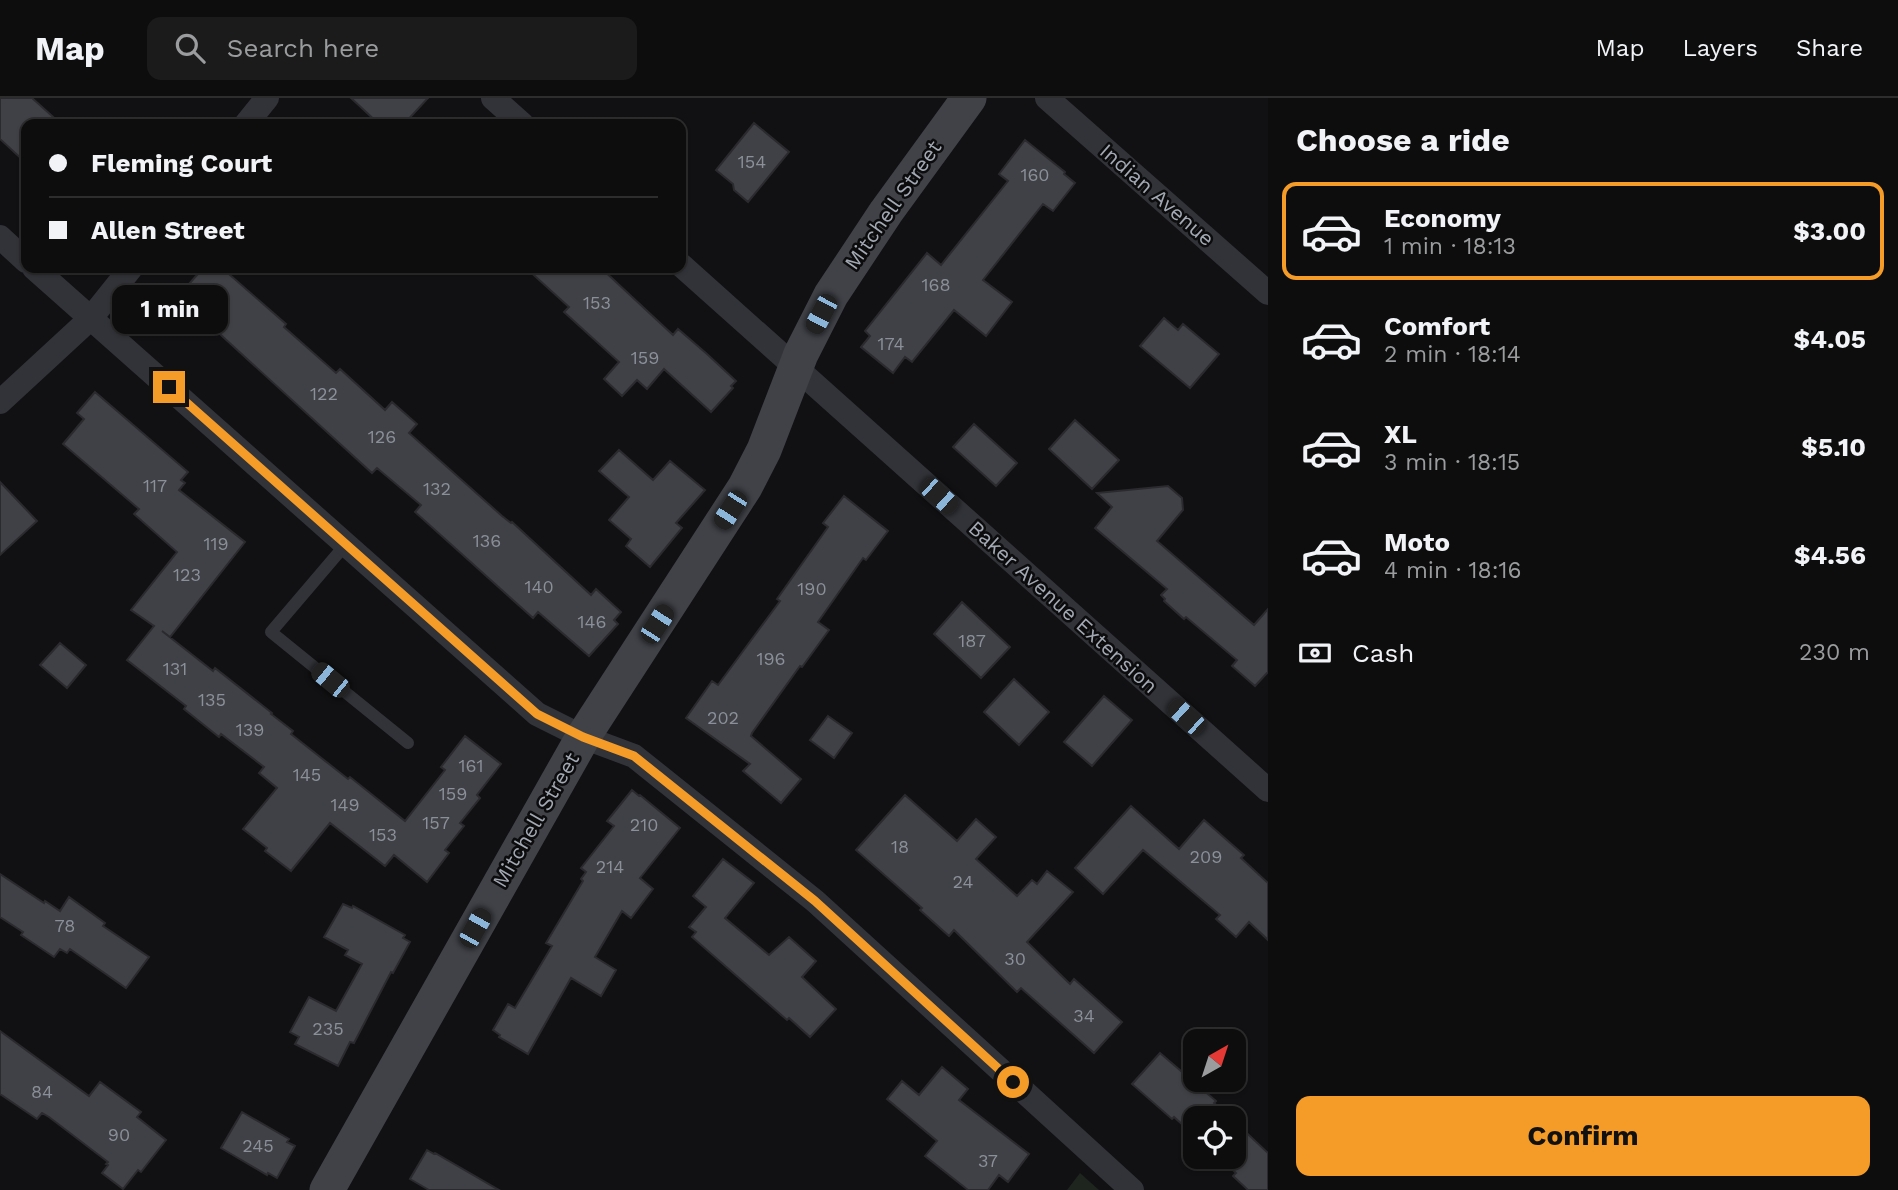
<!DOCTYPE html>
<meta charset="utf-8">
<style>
body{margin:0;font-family:"Work Sans",sans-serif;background:#1b1b1c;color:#f1f3f6;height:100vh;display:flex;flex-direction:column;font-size:26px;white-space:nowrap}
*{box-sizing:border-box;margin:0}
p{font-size:23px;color:#9a9c9e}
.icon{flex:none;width:38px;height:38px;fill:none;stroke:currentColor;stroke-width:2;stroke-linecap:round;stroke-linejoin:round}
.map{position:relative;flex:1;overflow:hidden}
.details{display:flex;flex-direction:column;background:#0d0d0e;width:630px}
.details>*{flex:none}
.guide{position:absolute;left:21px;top:21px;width:665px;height:154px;border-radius:14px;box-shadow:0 2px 5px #0004,0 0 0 2px #2d2d2e;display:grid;align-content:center;height:154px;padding:0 28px;background:#0d0d0e}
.needle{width:46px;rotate:39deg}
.fabs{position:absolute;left:1183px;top:931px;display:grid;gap:14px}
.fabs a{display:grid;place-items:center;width:63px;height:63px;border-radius:14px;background:#0d0d0e;box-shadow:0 2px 5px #0004,0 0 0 2px #2d2d2e;font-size:35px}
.end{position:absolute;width:32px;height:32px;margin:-16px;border:9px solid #f49c27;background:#111;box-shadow:0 0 0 4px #111}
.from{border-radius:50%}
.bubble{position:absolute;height:49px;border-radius:14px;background:#0d0d0e;box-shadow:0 2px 5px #0004,0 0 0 2px #2d2d2e;font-size:23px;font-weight:700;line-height:49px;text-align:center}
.car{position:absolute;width:21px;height:42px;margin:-21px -10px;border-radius:9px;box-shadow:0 0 5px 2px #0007;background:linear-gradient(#222 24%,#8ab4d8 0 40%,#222 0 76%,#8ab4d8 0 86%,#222 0)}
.guide b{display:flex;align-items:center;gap:24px;height:66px;font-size:26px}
.guide b+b{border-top:2px solid #2d2d2e}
.guide i{width:18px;height:18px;background:#f1f3f6}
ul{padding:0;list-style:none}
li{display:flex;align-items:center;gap:21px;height:98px;margin:0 14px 10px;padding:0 14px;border:4px solid transparent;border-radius:14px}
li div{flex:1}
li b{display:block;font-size:26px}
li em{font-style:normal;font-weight:700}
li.active{border-color:#f49c27}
li>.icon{width:63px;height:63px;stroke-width:1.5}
h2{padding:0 28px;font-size:32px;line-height:84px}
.pay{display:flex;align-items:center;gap:18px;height:77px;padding:0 28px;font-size:26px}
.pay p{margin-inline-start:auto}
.primary-button{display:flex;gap:14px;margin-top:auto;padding:14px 28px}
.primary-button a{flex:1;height:80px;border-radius:14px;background:#f49c27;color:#111;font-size:28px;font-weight:700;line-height:80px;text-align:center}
header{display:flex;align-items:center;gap:42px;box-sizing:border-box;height:98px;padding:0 35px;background:#0d0d0e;border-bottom:2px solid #2d2d2e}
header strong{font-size:33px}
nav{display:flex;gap:38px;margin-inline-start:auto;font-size:24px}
.search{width:490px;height:63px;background:#1b1b1c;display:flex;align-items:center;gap:18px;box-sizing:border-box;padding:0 24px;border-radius:14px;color:#9a9c9e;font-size:26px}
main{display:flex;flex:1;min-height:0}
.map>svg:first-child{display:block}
</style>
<header>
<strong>Map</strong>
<div class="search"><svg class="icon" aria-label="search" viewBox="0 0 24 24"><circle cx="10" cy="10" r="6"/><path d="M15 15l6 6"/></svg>Search here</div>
<nav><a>Map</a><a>Layers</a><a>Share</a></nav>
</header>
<main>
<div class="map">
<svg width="1268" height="1092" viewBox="0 0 1268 1092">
<rect width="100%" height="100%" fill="#111113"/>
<!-- green -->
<path fill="#1d251e" d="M1080 1075 1099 1092H1067Z"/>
<!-- building -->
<path fill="#404146" stroke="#2b2b2f" stroke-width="2" d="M0 0H32L61 26H26V65L0 41Z
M351 0H428L404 26H379Z
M754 25 789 54 748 104 734 92 733 86 716 72Z
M1025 42 1065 74 1064 76 1075 85 1053 113 1043 106 983 182 1012 204 986 238 954 212 912 264 905 259 893 275 861 249 870 238 865 233 927 155 941 167 1008 83 999 76Z
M203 170H222L286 226 284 229 336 275 340 271 385 312 392 304 417 326 409 335 502 418 511 425 512 424 591 497 596 491 621 514 614 522 618 526 589 558 538 514 533 520 415 414 421 407 377 370 372 375 199 217 204 211 183 193Z
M526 170H601L673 237 678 231 707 256 736 283 731 288 733 290 711 314 664 271 647 291 637 282 622 298 604 281 619 264 564 214 569 209Z
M1164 220 1178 232 1183 226 1219 256 1190 290 1140 248Z
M95 294 188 374 181 382 185 385 179 392 245 444 170 539 162 533 213 573 215 570 272 615 271 616 293 633 291 636 348 681 350 679 405 723 445 672 441 669 465 638 501 666 477 697 480 700 460 725 464 728 445 752 449 755 427 784 394 757 385 768 330 725 291 773 265 753 267 750 243 731 277 690 259 675 264 669 221 636 219 639 184 611 186 608 127 562 154 528 131 512 177 454 134 416 139 411 63 346 84 321 77 315Z
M1075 322 1119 362 1092 391 1049 351Z
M974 326 1017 365 996 388 953 349Z
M619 352 653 382 670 363 705 392 676 425 682 430 650 469 626 448 631 441 609 422 629 399 599 373Z
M0 384 37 423 0 457Z
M1168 388 1182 400 1183 412 1157 443 1254 527 1268 511V574L1255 588 1232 568 1237 562 1186 519 1184 521 1164 503 1165 501 1161 497 1167 491 1095 430 1112 409 1097 395Z
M844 398 888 433 866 462 863 460 818 524 829 532 802 569 800 568 752 635 751 638 801 681 781 705 743 673 750 666 686 620 712 583 718 587 780 503 777 501 828 429 823 425Z
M962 504 1010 549 981 580 934 536Z
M60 545 86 567 67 590 40 567Z
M1014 581 1049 614 1019 647 984 614Z
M1104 598 1132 622 1092 668 1064 644Z
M828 618 852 635 834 660 810 642Z
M632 692 639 698 640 697 680 730 640 780 653 791 631 820 622 813 595 859 616 872 601 898 571 880 528 956 499 939 500 937 493 932 508 906 515 910 552 848 546 845 583 783 581 781 586 774 581 770 614 728 607 723Z
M905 697 957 743 976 721 996 739 976 761 1017 798 1032 782 1037 786 1047 773 1073 794 1027 844 1070 886 1074 881 1122 924 1094 955 1021 890 1017 894 954 832 949 838 920 812 922 810 856 752Z
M1131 708 1179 751 1204 722 1244 757 1241 760 1268 785V842L1249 824 1236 839 1216 821 1220 817 1143 752 1103 796 1075 770Z
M723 761 754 785 725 820 769 857 789 839 816 863 802 879 836 911 810 939 789 920 787 922 692 839 696 834 689 829 706 809 693 798Z
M0 776 44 805 45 803 60 813 69 799 105 825 103 828 149 859 126 890 70 851 67 855 60 851 54 859 21 837 23 834 0 819Z
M343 806 352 810 353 808 405 837 403 840 410 844 393 875 391 874 354 945 350 944 338 968 295 946 299 939 290 934 309 899 336 913 362 866 345 857 348 852 324 839Z
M0 933 89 998 100 984 141 1014 137 1019 166 1042 141 1074 138 1072 123 1091 102 1075 108 1067 106 1066 108 1064 49 1019 42 1015 37 1021 0 996Z
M1160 955 1216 1003 1214 1005 1231 1020H1195V1038L1174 1019 1172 1021 1132 986Z
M942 969 968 991 959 1002 1029 1056 1008 1084 999 1077 988 1092H968L925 1058 937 1043 887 1001 902 983 919 997Z
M242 1014 289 1041 287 1044 295 1048 277 1080 268 1075 267 1077 221 1050Z
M1234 1023 1268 1055V1092H1248L1233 1078 1236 1075 1219 1059H1234Z
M427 1052 434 1056 435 1055 499 1092H429L410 1081Z"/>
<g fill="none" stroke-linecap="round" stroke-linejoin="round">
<!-- service -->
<path stroke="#323338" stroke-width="12" d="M346 446 271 534 408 645"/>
<!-- minor -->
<path stroke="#323338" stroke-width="24" d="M493 0 522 26
M1047 0 1268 195
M246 26 267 0
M0 139 26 163
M681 167 1268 692
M34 170 537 616 583 639 634 658 815 803 1132 1092
M0 304 91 220 131 170"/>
<!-- secondary -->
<path stroke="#404248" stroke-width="35" d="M327 1092 583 639 745 389 764 352 801 256 831 197 886 114 969 0"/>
</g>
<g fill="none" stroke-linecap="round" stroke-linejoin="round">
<!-- route -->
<path stroke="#f49c27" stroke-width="9" d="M169 289 537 616 583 639 634 658 815 803 1013 984"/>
</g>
<g text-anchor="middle" stroke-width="5" stroke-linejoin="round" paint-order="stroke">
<!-- number labels -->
<g font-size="18" fill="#8a8f98">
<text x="752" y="70">154</text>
<text x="1035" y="83">160</text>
<text x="936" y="193">168</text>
<text x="597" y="211">153</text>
<text x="891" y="252">174</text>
<text x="645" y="266">159</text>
<text x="324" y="302">122</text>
<text x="382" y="345">126</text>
<text x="155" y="394">117</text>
<text x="437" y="397">132</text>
<text x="487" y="449">136</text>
<text x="216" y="452">119</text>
<text x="187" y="483">123</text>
<text x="539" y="495">140</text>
<text x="812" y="497">190</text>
<text x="592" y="530">146</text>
<text x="972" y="549">187</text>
<text x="771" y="567">196</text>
<text x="175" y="577">131</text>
<text x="212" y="608">135</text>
<text x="723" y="626">202</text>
<text x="250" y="638">139</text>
<text x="471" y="674">161</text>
<text x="307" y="683">145</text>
<text x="453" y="702">159</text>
<text x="345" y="713">149</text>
<text x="436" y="731">157</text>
<text x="644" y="733">210</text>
<text x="383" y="743">153</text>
<text x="900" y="755">18</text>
<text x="1206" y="765">209</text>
<text x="610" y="775">214</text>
<text x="963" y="790">24</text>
<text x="65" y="834">78</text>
<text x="1015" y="867">30</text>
<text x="1084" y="924">34</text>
<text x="328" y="937">235</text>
<text x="42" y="1000">84</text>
<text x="119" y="1043">90</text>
<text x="258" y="1054">245</text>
<text x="988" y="1069">37</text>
</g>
<!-- street labels -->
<g font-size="21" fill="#a2a9b4" stroke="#0c0c0d">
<text transform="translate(1157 97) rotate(41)" y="7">Indian Avenue</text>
<text transform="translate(893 107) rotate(-55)" y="7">Mitchell Street</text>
<text transform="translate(1063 509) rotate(42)" y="7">Baker Avenue Extension</text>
<text transform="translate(536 722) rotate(-60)" y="7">Mitchell Street</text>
</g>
</g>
</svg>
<div class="fabs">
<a><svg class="needle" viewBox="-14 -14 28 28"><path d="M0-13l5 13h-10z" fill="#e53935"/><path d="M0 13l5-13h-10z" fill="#9a9c9e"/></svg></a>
<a><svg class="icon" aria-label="locate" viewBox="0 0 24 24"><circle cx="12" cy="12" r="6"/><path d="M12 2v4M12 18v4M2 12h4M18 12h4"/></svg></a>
</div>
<i class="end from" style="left:1013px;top:984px"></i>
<i class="end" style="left:169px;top:289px"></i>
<div class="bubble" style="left:112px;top:187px;width:116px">1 min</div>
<i class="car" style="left:821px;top:216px;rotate:208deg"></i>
<i class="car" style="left:939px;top:398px;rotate:132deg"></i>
<i class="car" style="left:730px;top:412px;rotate:213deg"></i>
<i class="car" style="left:657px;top:526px;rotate:33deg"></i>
<i class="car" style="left:330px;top:582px;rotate:309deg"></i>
<i class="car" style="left:1186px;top:619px;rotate:312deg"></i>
<i class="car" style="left:475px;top:830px;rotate:29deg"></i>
<div class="guide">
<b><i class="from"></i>Fleming Court</b>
<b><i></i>Allen Street</b>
</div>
</div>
<section class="details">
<h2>Choose a ride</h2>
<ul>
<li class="active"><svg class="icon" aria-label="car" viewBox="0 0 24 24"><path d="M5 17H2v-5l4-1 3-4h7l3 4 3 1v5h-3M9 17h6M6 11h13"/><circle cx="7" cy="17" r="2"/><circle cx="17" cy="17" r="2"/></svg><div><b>Economy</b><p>1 min · 18:13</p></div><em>$3.00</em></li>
<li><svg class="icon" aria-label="car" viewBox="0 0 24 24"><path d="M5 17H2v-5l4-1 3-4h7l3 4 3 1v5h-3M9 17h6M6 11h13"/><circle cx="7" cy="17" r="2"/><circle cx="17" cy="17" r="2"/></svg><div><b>Comfort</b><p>2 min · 18:14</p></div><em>$4.05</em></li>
<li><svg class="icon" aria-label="car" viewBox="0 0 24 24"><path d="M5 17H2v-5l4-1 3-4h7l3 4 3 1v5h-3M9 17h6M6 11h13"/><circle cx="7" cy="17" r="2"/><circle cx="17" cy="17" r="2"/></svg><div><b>XL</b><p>3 min · 18:15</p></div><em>$5.10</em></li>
<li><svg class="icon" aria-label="car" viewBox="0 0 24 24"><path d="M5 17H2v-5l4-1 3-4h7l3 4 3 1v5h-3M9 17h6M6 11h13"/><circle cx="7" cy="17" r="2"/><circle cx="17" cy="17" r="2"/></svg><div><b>Moto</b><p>4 min · 18:16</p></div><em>$4.56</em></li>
</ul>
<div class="pay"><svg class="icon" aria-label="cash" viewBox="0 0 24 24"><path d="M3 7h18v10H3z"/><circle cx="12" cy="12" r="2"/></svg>Cash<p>230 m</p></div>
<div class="primary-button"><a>Confirm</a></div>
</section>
</main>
